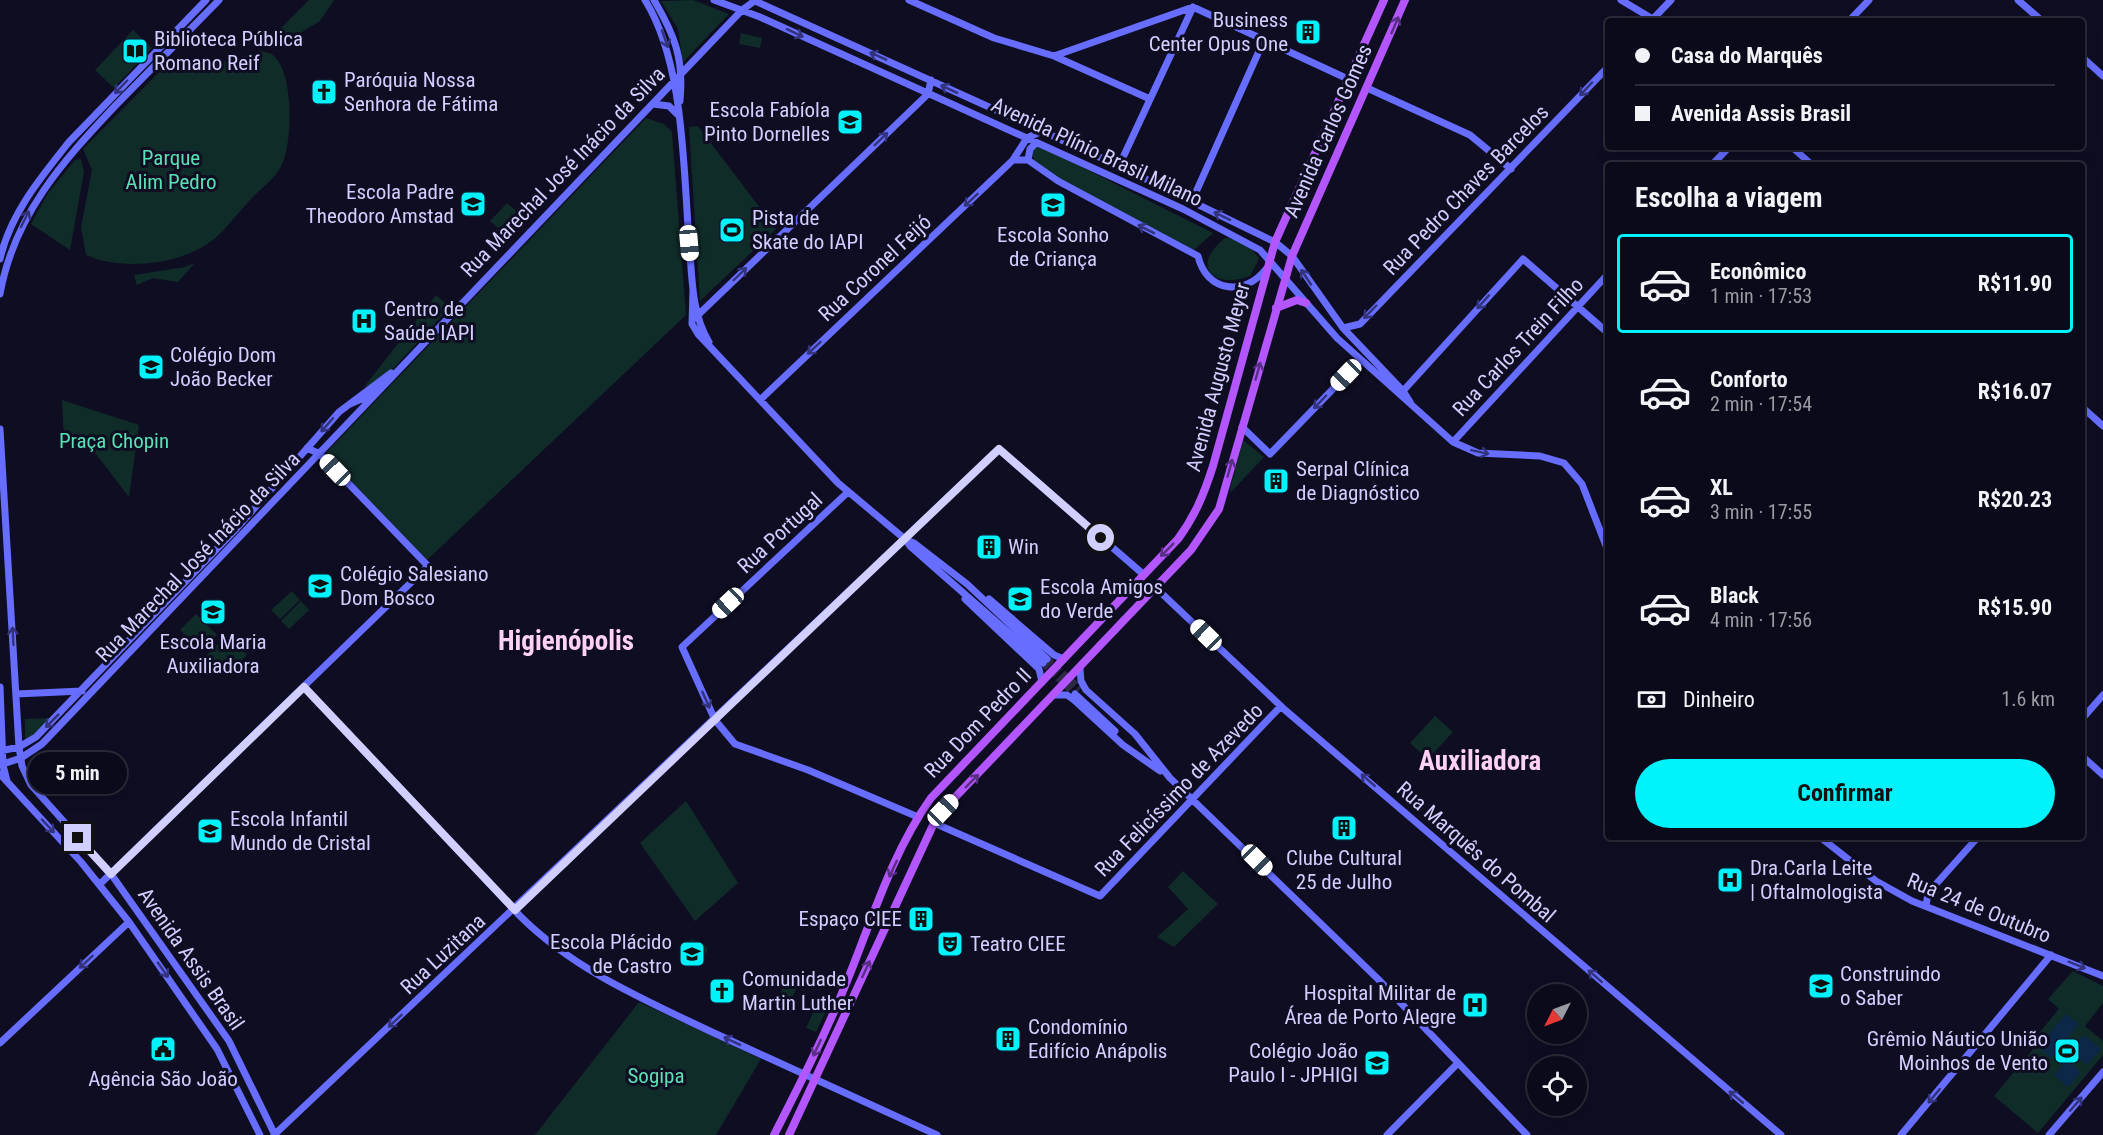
<!DOCTYPE html>
<html lang="pt">
<meta charset="utf-8">
<style>
body{margin:0;font-family:"Roboto Condensed",sans-serif;background:#141323;color:#f1f3f6;height:100vh;display:flex;flex-direction:column;font-size:22px;white-space:nowrap}
*{box-sizing:border-box;margin:0}
p{font-size:20px;color:#9a9aa2}
.icon{flex:none;width:33px;height:33px;fill:none;stroke:currentColor;stroke-width:2;stroke-linecap:round;stroke-linejoin:round}
.map{position:relative;flex:1;overflow:hidden}
.drawer{position:absolute;left:1605px;top:162px;width:480px;height:678px;display:flex;flex-direction:column;background:#0b0a1a;border-radius:6px;box-shadow:0 3px 15px #0003,0 0 0 2px #2b2b39}
.drawer>*{flex:none}
.hud{position:absolute;left:1605px;top:18px;width:480px;height:132px;border-radius:6px;box-shadow:0 3px 15px #0003,0 0 0 2px #2b2b39;display:grid;align-content:center;height:132px;padding:0 30px;background:#0b0a1a}
.needle{width:39px;rotate:228deg}
.buttons{position:absolute;left:1527px;top:984px;display:grid;gap:12px}
.buttons a{display:grid;place-items:center;width:60px;height:60px;border-radius:50%;background:#0b0a1a;box-shadow:0 3px 15px #0003,0 0 0 2px #2b2b39;font-size:30px}
.end{position:absolute;width:27px;height:27px;margin:-14px;border:8px solid #d1cfff;background:#111;box-shadow:0 0 0 3px #111}
.from{border-radius:50%}
.bubble{position:absolute;height:42px;border-radius:21px;background:#0b0a1a;box-shadow:0 3px 15px #0003,0 0 0 2px #2b2b39;font-size:20px;font-weight:700;line-height:42px;text-align:center}
.car{position:absolute;width:18px;height:36px;margin:-18px -9px;border-radius:8px;box-shadow:0 0 4px 2px #0007;background:linear-gradient(#fff 24%,#345 0 40%,#fff 0 76%,#345 0 86%,#fff 0)}
.hud b{display:flex;align-items:center;gap:21px;height:57px;font-size:22px}
.hud b+b{border-top:2px solid #2b2b39}
.hud i{width:15px;height:15px;background:#f1f3f6}
ul{padding:0;list-style:none}
li{display:flex;align-items:center;gap:18px;height:99px;margin:0 12px 9px;padding:0 18px;border:3px solid transparent;border-radius:6px}
li div{flex:1}
li b{display:block;font-size:22px}
li em{font-style:normal;font-weight:700}
li.selected{border-color:#00f3fa}
li>.icon{width:54px;height:54px;stroke-width:1.5}
h2{padding:0 30px;font-size:27px;line-height:72px}
.pay{display:flex;align-items:center;gap:15px;height:66px;padding:0 30px;font-size:22px}
.pay p{margin-inline-start:auto}
.action{display:flex;gap:12px;margin-top:auto;padding:12px 30px}
.action a{flex:1;height:69px;border-radius:36px;background:#00f3fa;color:#111;font-size:24px;font-weight:700;line-height:69px;text-align:center}
.map>svg:first-child{display:block}
</style>
<div class="map">
<svg width="2103" height="1135" viewBox="0 0 2103 1135">
<rect width="100%" height="100%" fill="#0f0d22"/>
<!-- green -->
<path fill="#102c29" d="M309 0H334L320 21 279 46 272 37Z
M693 0 729 14 683 62 678 29 661 1Z
M133 30 152 48 114 88 95 70Z
M741 33 762 38 760 48 739 44Z
M261 51C265 52 271 53 274 56 294 74 293 144 281 166 276 178 259 190 250 200 238 213 226 229 213 240 181 265 122 271 86 255L81 227 92 170 83 149 167 64 195 70Z
M646 118 664 124 672 132 686 315 427 560 325 454Z
M698 126 776 229 700 301 689 127Z
M1036 147H1042L1213 233 1194 250 1049 173 1034 161 1032 152Z
M81 159 84 172 70 250 31 224 48 193 75 160Z
M507 203 517 212 501 230 490 221Z
M1225 238C1235 237 1255 249 1259 259L1250 276C1218 289 1187 269 1225 238Z
M195 263 178 282 153 278 137 285 134 275 185 267Z
M436 295 450 307 382 381 364 387Z
M62 400 139 425 129 497 89 445 81 439 64 443Z
M1243 440 1264 457 1231 492 1230 489Z
M292 591 300 600 280 619 271 610Z
M301 601 309 610 289 629 281 621Z
M196 614 217 635 202 651 180 630Z
M227 635 247 655 226 675 207 655Z
M1435 716 1453 732 1428 759 1410 743Z
M51 718 25 742V719Z
M686 801 738 883 695 921 640 843Z
M1183 871 1218 904 1174 947 1157 937 1188 909 1168 887Z
M691 939 708 948 702 962 684 953Z
M2073 971 2103 986V1003L2085 1026 2103 1041V1055L2038 1133 1994 1096 2034 1048 2030 1044 2059 1009 2048 999Z
M786 980 798 985 789 1004 778 998Z
M639 1002 761 1059 716 1135H535Z
M817 1004 827 1009 816 1032 806 1028Z"/>
<!-- water -->
<path fill="#0c2748" d="M2066 1014 2079 1024 2051 1058 2038 1047Z
M2084 1035 2101 1049 2087 1065 2070 1051Z
M2067 1059 2080 1072 2071 1085 2066 1086 2054 1075Z"/>
<g fill="none" stroke-linecap="round" stroke-linejoin="round">
<!-- secondary-tunnel -->
<path stroke="#2c2a43" stroke-width="7" stroke-dasharray="7 3.5" stroke-linecap="butt" d="M1047 659 1080 689
M1043 663 1075 694"/>
<!-- secondary -->
<path stroke="#666dff" stroke-width="7" d="M645 0C686 66 683 176 690 253 692 283 693 316 709 342
M654 0C675 36 684 59 680 101
M714 0 760 17 1183 209 1260 250 1337 338 1453 442 1478 453 1540 456 1564 463 1582 484 1608 551
M753 0 1119 166 1275 242 1292 256 1343 328 1403 391 1410 402
M909 0 994 38 1054 56 1150 99
M1621 0 1656 21
M2018 0 2042 21
M1193 7 1348 79
M1651 21 1671 0
M1849 21 1869 0
M1054 56 1193 7
M2082 57 2103 76
M1367 88 1470 135 1511 169
M653 104 669 106 678 115
M1792 147 1812 165
M1013 160H1028L1058 181 1198 256C1206 292 1245 297 1266 269
M1028 160 1030 149 1036 143
M1712 165 1729 147
M1119 166 1193 7
M1192 201 1264 40
M0 259C10 214 41 177 69 142L206 0
M693 290 692 324 698 334 838 483 906 540 914 543 967 584 1047 659
M0 294C14 215 63 161 116 105 150 70 185 35 219 0
M698 315 928 94 931 80
M1343 328 1360 324 1608 67
M1403 391 1523 259 1608 333
M760 400 1013 160 1027 138 1042 131
M350 404 375 393
M2082 407 2103 426
M1242 427 1270 454 1361 360
M0 429 19 747 22 766 31 785 111 874 229 1041 275 1135
M1453 442 1608 274
M848 492 682 647 715 720 735 744 808 770 918 817
M906 540 910 546 1043 663
M1156 588 1285 710 1781 1135
M965 599 1039 669 1042 682
M989 599 1054 655 1064 659
M1080 669 1081 681 1086 690 1135 734 1170 778 1378 979 1527 1135
M0 687 3 765 7 781
M304 687 520 916C574 970 645 1000 714 1033 788 1067 862 1101 937 1135
M16 694 82 691
M1075 694 1115 731
M1056 695H1067L1074 700 1123 745 1160 771
M2082 719 2103 695
M0 751 19 747 36 737 237 528 339 412 391 373
M2082 756 2103 775
M0 765 21 758 42 744 742 10 756 0
M0 774 81 862 129 922 217 1049 260 1135
M934 823 1100 896 1281 706
M1820 837 1876 881 1912 901 2103 976
M100 884 428 566 320 454 307 448
M1926 906 1928 893 1978 837
M0 1043 129 922
M274 1135 999 449 1143 574
M1387 1135 1458 1063
M1901 1135 2051 955
M2049 1135 2103 1072"/>
<!-- primary -->
<path stroke="#b356ff" stroke-width="8" d="M1276 308 1297 300 1306 303
M774 1135C799 1086 824 1037 845 986 871 923 891 854 931 798L1178 539C1195 516 1204 494 1213 466L1275 242 1384 0
M789 1135 934 823 943 810 1191 550 1219 509 1292 256 1405 0"/>
</g>
<!-- one-way arrows -->
<defs><path id="oneway-shaft" d="M-6 0H5M1.5-3L5.5 0L1.5 3" fill="none" stroke-width="1.6" stroke-linecap="round" stroke-linejoin="round" transform="scale(1.5)"/></defs>
<g stroke="#592e85">
<use href="#oneway-shaft" transform="translate(1395 25) rotate(-67)"/>
<use href="#oneway-shaft" transform="translate(1258 371) rotate(-74)"/>
<use href="#oneway-shaft" transform="translate(1230 468) rotate(-74)"/>
<use href="#oneway-shaft" transform="translate(1167 550) rotate(135)"/>
<use href="#oneway-shaft" transform="translate(972 781) rotate(-45)"/>
<use href="#oneway-shaft" transform="translate(893 869) rotate(115)"/>
<use href="#oneway-shaft" transform="translate(866 969) rotate(-65)"/>
<use href="#oneway-shaft" transform="translate(817 1048) rotate(115)"/>
</g>
<g stroke="#32337a">
<use href="#oneway-shaft" transform="translate(795 33) rotate(25)"/>
<use href="#oneway-shaft" transform="translate(665 39) rotate(71)"/>
<use href="#oneway-shaft" transform="translate(878 56) rotate(-156)"/>
<use href="#oneway-shaft" transform="translate(121 87) rotate(134)"/>
<use href="#oneway-shaft" transform="translate(949 89) rotate(-155)"/>
<use href="#oneway-shaft" transform="translate(1586 89) rotate(133)"/>
<use href="#oneway-shaft" transform="translate(881 139) rotate(-44)"/>
<use href="#oneway-shaft" transform="translate(971 200) rotate(137)"/>
<use href="#oneway-shaft" transform="translate(1222 216) rotate(-154)"/>
<use href="#oneway-shaft" transform="translate(25 219) rotate(-63)"/>
<use href="#oneway-shaft" transform="translate(1146 229) rotate(-153)"/>
<use href="#oneway-shaft" transform="translate(740 274) rotate(-44)"/>
<use href="#oneway-shaft" transform="translate(1306 277) rotate(-124)"/>
<use href="#oneway-shaft" transform="translate(1483 302) rotate(132)"/>
<use href="#oneway-shaft" transform="translate(1370 312) rotate(134)"/>
<use href="#oneway-shaft" transform="translate(814 348) rotate(137)"/>
<use href="#oneway-shaft" transform="translate(1320 402) rotate(134)"/>
<use href="#oneway-shaft" transform="translate(327 425) rotate(131)"/>
<use href="#oneway-shaft" transform="translate(1480 452) rotate(12)"/>
<use href="#oneway-shaft" transform="translate(13 636) rotate(-93)"/>
<use href="#oneway-shaft" transform="translate(706 700) rotate(66)"/>
<use href="#oneway-shaft" transform="translate(52 721) rotate(135)"/>
<use href="#oneway-shaft" transform="translate(1368 780) rotate(-139)"/>
<use href="#oneway-shaft" transform="translate(48 826) rotate(47)"/>
<use href="#oneway-shaft" transform="translate(86 962) rotate(137)"/>
<use href="#oneway-shaft" transform="translate(2077 965) rotate(22)"/>
<use href="#oneway-shaft" transform="translate(163 970) rotate(55)"/>
<use href="#oneway-shaft" transform="translate(1595 976) rotate(-139)"/>
<use href="#oneway-shaft" transform="translate(395 1021) rotate(137)"/>
<use href="#oneway-shaft" transform="translate(732 1041) rotate(-155)"/>
<use href="#oneway-shaft" transform="translate(1934 1096) rotate(130)"/>
<use href="#oneway-shaft" transform="translate(1736 1097) rotate(-140)"/>
<use href="#oneway-shaft" transform="translate(2076 1104) rotate(-49)"/>
</g>
<g fill="none" stroke-linecap="round" stroke-linejoin="round">
<!-- route -->
<path stroke="#d1cfff" stroke-width="8" d="M78 838 111 874 304 687 515 910 999 449 1101 538"/>
</g>
<!-- icons -->
<defs>
<g id="building-square" transform="scale(1.35)"><rect x="-9" y="-9" width="18" height="18" rx="4" fill="#00f3fa" stroke="#0f0d22"/><path d="M-4-6H4V6H1V3H-1V6H-4ZM-2.5-4.3h1.7v1.8h-1.7ZM.8-4.3h1.7v1.8H.8ZM-2.5-1h1.7V.8h-1.7ZM.8-1h1.7V.8H.8Z" fill="#111"/></g>
<g id="library-square" transform="scale(1.35)"><rect x="-9" y="-9" width="18" height="18" rx="4" fill="#00f3fa" stroke="#0f0d22"/><path d="M-6-4Q-3-5.5-.7-3.5V5Q-3 3-6 4ZM6-4Q3-5.5 .7-3.5V5Q3 3 6 4Z" fill="#111"/></g>
<g id="church-square" transform="scale(1.35)"><rect x="-9" y="-9" width="18" height="18" rx="4" fill="#00f3fa" stroke="#0f0d22"/><path d="M-1.2-6h2.4v3.5h3.3v2.4h-3.3V6h-2.4V-.1h-3.3v-2.4h3.3Z" fill="#111"/></g>
<g id="school-square" transform="scale(1.35)"><rect x="-9" y="-9" width="18" height="18" rx="4" fill="#00f3fa" stroke="#0f0d22"/><path d="M0-5L7-2L0 1L-7-2ZM-4 1L0 2.5L4 1V4Q0 6-4 4Z" fill="#111"/></g>
<g id="stadium-square" transform="scale(1.35)"><rect x="-9" y="-9" width="18" height="18" rx="4" fill="#00f3fa" stroke="#0f0d22"/><path d="M0-5a6.5 5 0 1 0 0 10a6.5 5 0 1 0 0-10ZM-3.5-1.8h7v3.6h-7Z" fill="#111"/></g>
<g id="hospital-square" transform="scale(1.35)"><rect x="-9" y="-9" width="18" height="18" rx="4" fill="#00f3fa" stroke="#0f0d22"/><path d="M-5-5h3v3.5h4V-5h3V5h-3V1.5h-4V5h-3Z" fill="#111"/></g>
<g id="theatre-square" transform="scale(1.35)"><rect x="-9" y="-9" width="18" height="18" rx="4" fill="#00f3fa" stroke="#0f0d22"/><path d="M-5-5.5Q0-4 5-5.5V0Q5 5 0 6Q-5 5-5 0ZM-3.3-2.5H-1v1.5H-3.3ZM1-2.5H3.3v1.5H1ZM-2.8 1Q0 5.5 2.8 1Z" fill="#111"/></g>
<g id="civic-square" transform="scale(1.35)"><rect x="-9" y="-9" width="18" height="18" rx="4" fill="#00f3fa" stroke="#0f0d22"/><path d="M-.6-6.5H3V-4.5H.6V-3L4-1V1h2V6H-6V1h2V-1L-.6-3ZM-1.2 2.5V6h2.4V2.5Z" fill="#111"/></g>
</defs>
<g fill-rule="evenodd">
<use href="#building-square" x="1308" y="32"/>
<use href="#library-square" x="135" y="51"/>
<use href="#church-square" x="324" y="92"/>
<use href="#school-square" x="850" y="122"/>
<use href="#school-square" x="473" y="204"/>
<use href="#school-square" x="1053" y="205"/>
<use href="#stadium-square" x="732" y="230"/>
<use href="#hospital-square" x="364" y="321"/>
<use href="#school-square" x="151" y="367"/>
<use href="#building-square" x="1276" y="481"/>
<use href="#building-square" x="989" y="547"/>
<use href="#school-square" x="320" y="586"/>
<use href="#school-square" x="1020" y="599"/>
<use href="#school-square" x="213" y="612"/>
<use href="#building-square" x="1344" y="828"/>
<use href="#school-square" x="210" y="831"/>
<use href="#hospital-square" x="1730" y="880"/>
<use href="#building-square" x="921" y="919"/>
<use href="#theatre-square" x="950" y="944"/>
<use href="#school-square" x="692" y="954"/>
<use href="#school-square" x="1821" y="986"/>
<use href="#church-square" x="722" y="991"/>
<use href="#hospital-square" x="1475" y="1005"/>
<use href="#building-square" x="1008" y="1039"/>
<use href="#civic-square" x="163" y="1049"/>
<use href="#stadium-square" x="2067" y="1051"/>
<use href="#school-square" x="1377" y="1063"/>
</g>
<g text-anchor="middle" stroke-width="6" stroke-linejoin="round" paint-order="stroke">
<!-- poi labels -->
<g font-size="21" fill="#d1cfff" stroke="#0f0d22" text-anchor="start">
<text x="1288" y="27" text-anchor="end">Business<tspan x="1288" dy="24">Center Opus One</tspan></text>
<text x="154" y="46">Biblioteca Pública<tspan x="154" dy="24">Romano Reif</tspan></text>
<text x="344" y="87">Paróquia Nossa<tspan x="344" dy="24">Senhora de Fátima</tspan></text>
<text x="830" y="117" text-anchor="end">Escola Fabíola<tspan x="830" dy="24">Pinto Dornelles</tspan></text>
<text x="454" y="199" text-anchor="end">Escola Padre<tspan x="454" dy="24">Theodoro Amstad</tspan></text>
<text x="752" y="225">Pista de<tspan x="752" dy="24">Skate do IAPI</tspan></text>
<text x="1053" y="242" text-anchor="middle">Escola Sonho<tspan x="1053" dy="24">de Criança</tspan></text>
<text x="384" y="316">Centro de<tspan x="384" dy="24">Saúde IAPI</tspan></text>
<text x="170" y="362">Colégio Dom<tspan x="170" dy="24">João Becker</tspan></text>
<text x="1296" y="476">Serpal Clínica<tspan x="1296" dy="24">de Diagnóstico</tspan></text>
<text x="1008" y="554">Win</text>
<text x="340" y="581">Colégio Salesiano<tspan x="340" dy="24">Dom Bosco</tspan></text>
<text x="1040" y="594">Escola Amigos<tspan x="1040" dy="24">do Verde</tspan></text>
<text x="213" y="649" text-anchor="middle">Escola Maria<tspan x="213" dy="24">Auxiliadora</tspan></text>
<text x="230" y="826">Escola Infantil<tspan x="230" dy="24">Mundo de Cristal</tspan></text>
<text x="1344" y="865" text-anchor="middle">Clube Cultural<tspan x="1344" dy="24">25 de Julho</tspan></text>
<text x="1750" y="875">Dra.Carla Leite<tspan x="1750" dy="24">| Oftalmologista</tspan></text>
<text x="902" y="926" text-anchor="end">Espaço CIEE</text>
<text x="672" y="949" text-anchor="end">Escola Plácido<tspan x="672" dy="24">de Castro</tspan></text>
<text x="970" y="951">Teatro CIEE</text>
<text x="1840" y="981">Construindo<tspan x="1840" dy="24">o Saber</tspan></text>
<text x="742" y="986">Comunidade<tspan x="742" dy="24">Martin Luther</tspan></text>
<text x="1456" y="1000" text-anchor="end">Hospital Militar de<tspan x="1456" dy="24">Área de Porto Alegre</tspan></text>
<text x="1028" y="1034">Condomínio<tspan x="1028" dy="24">Edifício Anápolis</tspan></text>
<text x="2048" y="1046" text-anchor="end">Grêmio Náutico União<tspan x="2048" dy="24">Moinhos de Vento</tspan></text>
<text x="1358" y="1058" text-anchor="end">Colégio João<tspan x="1358" dy="24">Paulo I - JPHIGI</tspan></text>
<text x="163" y="1086" text-anchor="middle">Agência São João</text>
</g>
<!-- street labels -->
<g font-size="21" fill="#d1cfff" stroke="#0f0d22">
<text transform="translate(1328 131) rotate(-66)" y="7">Avenida Carlos Gomes</text>
<text transform="translate(1097 152) rotate(25)" y="7">Avenida Plínio Brasil Milano</text>
<text transform="translate(563 172) rotate(-46)" y="7">Rua Marechal José Inácio da Silva</text>
<text transform="translate(1466 190) rotate(-46)" y="7">Rua Pedro Chaves Barcelos</text>
<text transform="translate(875 268) rotate(-43)" y="7">Rua Coronel Feijó</text>
<text transform="translate(1518 347) rotate(-47)" y="7">Rua Carlos Trein Filho</text>
<text transform="translate(1218 377) rotate(-75)" y="7">Avenida Augusto Meyer</text>
<text transform="translate(780 533) rotate(-43)" y="7">Rua Portugal</text>
<text transform="translate(198 557) rotate(-46)" y="7">Rua Marechal José Inácio da Silva</text>
<text transform="translate(978 723) rotate(-46)" y="7">Rua Dom Pedro II</text>
<text transform="translate(1179 790) rotate(-46)" y="7">Rua Felicíssimo de Azevedo</text>
<text transform="translate(1476 852) rotate(41)" y="7">Rua Marquês do Pombal</text>
<text transform="translate(1979 908) rotate(22)" y="7">Rua 24 de Outubro</text>
<text transform="translate(443 954) rotate(-43)" y="7">Rua Luzitana</text>
<text transform="translate(191 959) rotate(55)" y="7">Avenida Assis Brasil</text>
</g>
<!-- park labels -->
<g font-size="21" fill="#59e1b5" stroke="#0f0d22">
<text x="171" y="165">Parque<tspan x="171" dy="24">Alim Pedro</tspan></text>
<text x="114" y="448">Praça Chopin</text>
<text x="656" y="1083">Sogipa</text>
</g>
<!-- district labels -->
<g font-size="27" font-weight="bold" fill="#ffd1f2" stroke="#0f0d22">
<text x="566" y="650">Higienópolis</text>
<text x="1480" y="770">Auxiliadora</text>
</g>
</g>
</svg>
<div class="buttons">
<a><svg class="needle" viewBox="-14 -14 28 28"><path d="M0-13l5 13h-10z" fill="#e53935"/><path d="M0 13l5-13h-10z" fill="#9a9aa2"/></svg></a>
<a><svg class="icon" aria-label="locate" viewBox="0 0 24 24"><circle cx="12" cy="12" r="6"/><path d="M12 2v4M12 18v4M2 12h4M18 12h4"/></svg></a>
</div>
<i class="end from" style="left:1101px;top:538px"></i>
<i class="end" style="left:78px;top:838px"></i>
<div class="bubble" style="left:28px;top:752px;width:99px">5 min</div>
<i class="car" style="left:689px;top:243px;rotate:175deg"></i>
<i class="car" style="left:1346px;top:375px;rotate:224deg"></i>
<i class="car" style="left:335px;top:470px;rotate:316deg"></i>
<i class="car" style="left:728px;top:603px;rotate:227deg"></i>
<i class="car" style="left:1206px;top:635px;rotate:314deg"></i>
<i class="car" style="left:943px;top:810px;rotate:44deg"></i>
<i class="car" style="left:1257px;top:860px;rotate:135deg"></i>
<div class="hud">
<b><i class="from"></i>Casa do Marquês</b>
<b><i></i>Avenida Assis Brasil</b>
</div>
<section class="drawer">
<h2>Escolha a viagem</h2>
<ul>
<li class="selected"><svg class="icon" aria-label="car" viewBox="0 0 24 24"><path d="M5 17H2v-5l4-1 3-4h7l3 4 3 1v5h-3M9 17h6M6 11h13"/><circle cx="7" cy="17" r="2"/><circle cx="17" cy="17" r="2"/></svg><div><b>Econômico</b><p>1 min · 17:53</p></div><em>R$11.90</em></li>
<li><svg class="icon" aria-label="car" viewBox="0 0 24 24"><path d="M5 17H2v-5l4-1 3-4h7l3 4 3 1v5h-3M9 17h6M6 11h13"/><circle cx="7" cy="17" r="2"/><circle cx="17" cy="17" r="2"/></svg><div><b>Conforto</b><p>2 min · 17:54</p></div><em>R$16.07</em></li>
<li><svg class="icon" aria-label="car" viewBox="0 0 24 24"><path d="M5 17H2v-5l4-1 3-4h7l3 4 3 1v5h-3M9 17h6M6 11h13"/><circle cx="7" cy="17" r="2"/><circle cx="17" cy="17" r="2"/></svg><div><b>XL</b><p>3 min · 17:55</p></div><em>R$20.23</em></li>
<li><svg class="icon" aria-label="car" viewBox="0 0 24 24"><path d="M5 17H2v-5l4-1 3-4h7l3 4 3 1v5h-3M9 17h6M6 11h13"/><circle cx="7" cy="17" r="2"/><circle cx="17" cy="17" r="2"/></svg><div><b>Black</b><p>4 min · 17:56</p></div><em>R$15.90</em></li>
</ul>
<div class="pay"><svg class="icon" aria-label="cash" viewBox="0 0 24 24"><path d="M3 7h18v10H3z"/><circle cx="12" cy="12" r="2"/></svg>Dinheiro<p>1.6 km</p></div>
<div class="action"><a>Confirmar</a></div>
</section>
</div>
